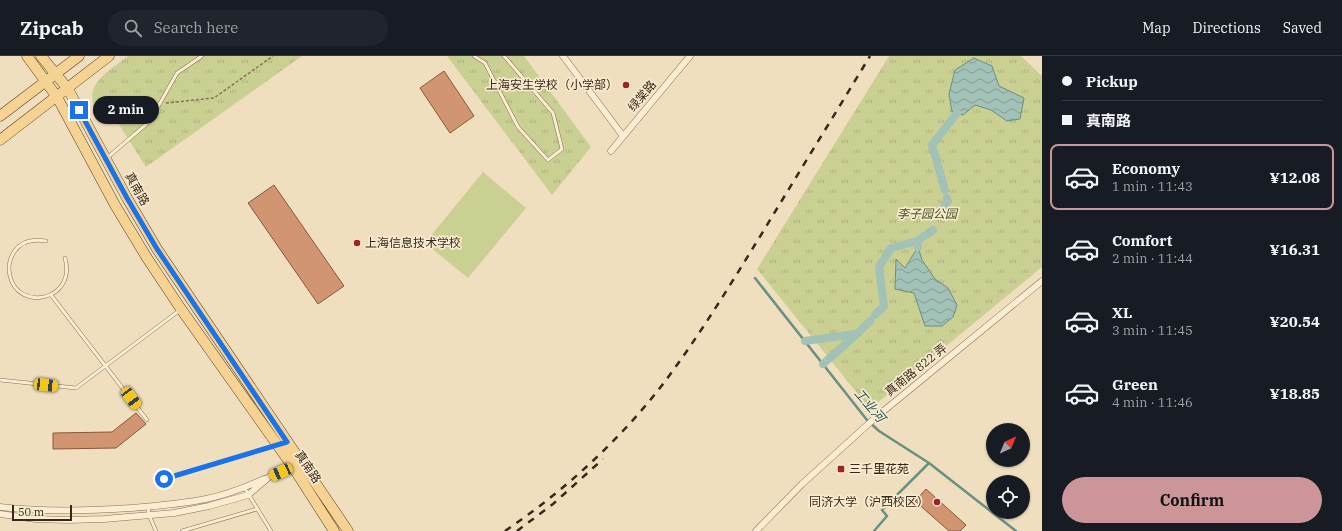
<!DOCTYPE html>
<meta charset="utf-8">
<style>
body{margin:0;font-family:"IBM Plex Serif","Noto Sans SC",serif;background:#20242c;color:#f1f3f6;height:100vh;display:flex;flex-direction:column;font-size:15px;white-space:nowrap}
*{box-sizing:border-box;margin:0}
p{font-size:13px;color:#9ea1a6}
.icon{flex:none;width:22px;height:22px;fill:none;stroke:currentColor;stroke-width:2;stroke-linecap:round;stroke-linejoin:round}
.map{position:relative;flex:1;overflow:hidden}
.side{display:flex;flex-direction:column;background:#171b24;width:300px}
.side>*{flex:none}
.hud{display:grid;align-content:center;height:88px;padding:0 20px;background:#171b24}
.needle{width:26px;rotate:44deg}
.fabs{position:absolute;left:986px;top:367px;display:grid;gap:8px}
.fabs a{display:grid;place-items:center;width:44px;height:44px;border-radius:50%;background:#171b24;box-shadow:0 1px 3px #0004;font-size:20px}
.scale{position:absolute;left:12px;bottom:10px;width:60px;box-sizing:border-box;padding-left:4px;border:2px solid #38281b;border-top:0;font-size:11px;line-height:14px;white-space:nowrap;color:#38281b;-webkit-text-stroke:3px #f7eace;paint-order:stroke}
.end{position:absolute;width:18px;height:18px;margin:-9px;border:5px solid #1a73e8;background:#fff;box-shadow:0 0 0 2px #fff}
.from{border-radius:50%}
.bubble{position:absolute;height:28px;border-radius:14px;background:#171b24;box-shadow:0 1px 3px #0004;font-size:13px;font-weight:800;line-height:28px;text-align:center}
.car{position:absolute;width:12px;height:24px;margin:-12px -6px;border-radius:5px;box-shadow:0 0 3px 1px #0007;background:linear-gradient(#f5c518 24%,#345 0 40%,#f5c518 0 76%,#345 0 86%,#f5c518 0)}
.hud b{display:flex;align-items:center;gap:14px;height:38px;font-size:15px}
.hud b+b{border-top:1px solid #363941}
.hud i{width:10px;height:10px;background:#f1f3f6}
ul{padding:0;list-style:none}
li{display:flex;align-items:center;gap:12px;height:66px;margin:0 8px 6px;padding:0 12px;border:2px solid transparent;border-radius:8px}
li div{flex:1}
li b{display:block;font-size:15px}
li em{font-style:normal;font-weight:800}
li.on{border-color:#cb9599}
li>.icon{width:36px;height:36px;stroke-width:1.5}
.button{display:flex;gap:8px;margin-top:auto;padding:8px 20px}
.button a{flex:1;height:46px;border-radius:24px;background:#cb9599;color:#111;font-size:16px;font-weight:800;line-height:46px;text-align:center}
header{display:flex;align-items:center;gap:24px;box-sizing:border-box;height:56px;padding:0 20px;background:#171b24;border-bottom:1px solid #363941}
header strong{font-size:19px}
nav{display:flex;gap:22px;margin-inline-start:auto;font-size:14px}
.search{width:280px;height:36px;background:#20242c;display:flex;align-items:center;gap:10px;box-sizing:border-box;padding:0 14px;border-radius:22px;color:#9ea1a6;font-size:15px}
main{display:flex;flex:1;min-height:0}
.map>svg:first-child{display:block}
</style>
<header>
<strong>Zipcab</strong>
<div class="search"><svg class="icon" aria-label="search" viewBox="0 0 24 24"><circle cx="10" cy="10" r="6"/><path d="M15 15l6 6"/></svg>Search here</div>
<nav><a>Map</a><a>Directions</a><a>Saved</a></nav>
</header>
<main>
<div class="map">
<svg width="1042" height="475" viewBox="0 0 1042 475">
<defs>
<pattern id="park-tufts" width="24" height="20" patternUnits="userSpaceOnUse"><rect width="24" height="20" fill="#cacf92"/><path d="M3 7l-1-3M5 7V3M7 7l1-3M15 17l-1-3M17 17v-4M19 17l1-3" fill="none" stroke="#aeb27d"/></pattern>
<pattern id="water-waves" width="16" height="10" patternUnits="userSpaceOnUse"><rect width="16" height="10" fill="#a2c1b7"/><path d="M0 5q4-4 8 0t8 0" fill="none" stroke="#859d94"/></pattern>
</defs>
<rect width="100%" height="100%" fill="#f0dfbe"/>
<!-- grass -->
<path fill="#cacf92" d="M483 116 526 152 468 222 425 187Z"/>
<!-- park -->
<path fill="url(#park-tufts)" d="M128 0H302L146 111 111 56 102 63C77 32 105 18 128 0Z
M447 0H524L591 91 552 139Z
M889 0H1021L1042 20V211L870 353 757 213Z"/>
<!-- water -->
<path fill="url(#water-waves)" stroke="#699084" d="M974 2 992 10 999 30 1024 42 1020 63 1007 65 991 54 975 49 963 59 952 56 949 38 955 14Z
M918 191 922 204 935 223 948 232 957 249 953 261 942 270H925L914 237 895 233 896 203 905 212Z"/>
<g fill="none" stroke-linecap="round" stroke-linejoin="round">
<!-- stream -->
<path stroke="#699084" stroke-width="2.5" d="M755 222 867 364 879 375 929 407 1016 475
M874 475 887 460 882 454 929 407"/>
<!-- canal -->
<path stroke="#a2c1b7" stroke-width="8" d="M945 134 932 89 957 57
M940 158 948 145 947 142
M917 185 933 174
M875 259 884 250 879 211 891 192 917 185 918 191
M805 285 856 278
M823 308 857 278 870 265"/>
</g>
<!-- building -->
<path fill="#d19572" stroke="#8a573a" d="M444 15 474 60 450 77 420 32Z
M274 129 344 230 318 248 248 147Z
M136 357 146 368 116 392 53 393V377L112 376Z
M926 433 966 469 960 475H949L915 445Z"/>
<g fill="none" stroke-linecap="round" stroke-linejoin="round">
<!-- lane casing -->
<g stroke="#896f56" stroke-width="4">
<path id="lane" d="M474 0 485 7 518 71 548 104 562 93 553 57 504 0
M107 102 150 65 177 17 202 0
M46 185C33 183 21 185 14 196 9 204 8 212 10 220 18 256 77 245 65 202
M51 239 147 364
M0 324 76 332 180 254
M269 421 291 411
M164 423 275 390
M244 431 271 475
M148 451 149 459 156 475
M182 475 257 453"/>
</g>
<!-- street casing -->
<g stroke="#896f56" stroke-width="7">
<path id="street" d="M563 0 623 80
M611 95 690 0
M0 451C44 456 87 455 131 452 156 450 181 448 206 443 226 439 246 431 264 423
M0 458 35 463 68 464 104 463 174 457 209 450 248 439 269 421
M756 475 802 428 875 362 1042 225"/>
</g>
<!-- primary casing -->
<g stroke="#573d2b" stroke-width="11">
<path id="primary" d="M27 0 57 41 115 149 147 202 181 253 293 411 334 475
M41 0 68 33 127 142 157 193 348 475
M0 60 79 0
M0 84 109 0"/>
</g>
<!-- path -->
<path stroke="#896f56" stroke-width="1.5" stroke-dasharray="3 2" stroke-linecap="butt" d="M166 47 214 42 273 0"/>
<!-- lane -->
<use href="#lane" stroke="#fbedd2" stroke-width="3"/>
<!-- street -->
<use href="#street" stroke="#fbedd2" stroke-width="6"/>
<!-- primary -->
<use href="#primary" stroke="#f6d393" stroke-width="10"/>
<!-- rail -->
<path stroke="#38281b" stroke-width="2.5" stroke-dasharray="7 7" stroke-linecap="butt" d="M505 475C564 435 619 385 663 328 700 279 732 226 764 174 799 116 835 58 870 0
M517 475 553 448 603 403"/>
</g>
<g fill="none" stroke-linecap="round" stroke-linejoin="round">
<!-- route -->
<path stroke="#1a73e8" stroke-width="5" d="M79 54 127 142 157 193 287 386 164 423"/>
</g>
<!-- markers -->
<g fill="#9c2328" stroke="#f7eace" stroke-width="1.5">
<circle cx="626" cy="29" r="4"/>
<circle cx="357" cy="187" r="4"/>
<rect x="837" y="409" width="8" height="8" rx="2"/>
<circle cx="937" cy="446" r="4"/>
</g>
<g text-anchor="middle" stroke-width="3.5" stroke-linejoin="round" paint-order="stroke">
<!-- poi labels -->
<g font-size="12" fill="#38281b" stroke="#f7eace" text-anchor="end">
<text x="618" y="33">上海安生学校（小学部）</text>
<text x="365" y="191" text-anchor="start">上海信息技术学校</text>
<text x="849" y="417" text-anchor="start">三千里花苑</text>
<text x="929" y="450">同济大学（沪西校区）</text>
</g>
<!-- street labels -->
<g font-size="12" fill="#38281b" stroke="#f7eace">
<text transform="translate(642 40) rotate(-50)" y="4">绿棠路</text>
<text transform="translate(137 133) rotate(61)" y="4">真南路</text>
<text transform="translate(916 314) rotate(-39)" y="4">真南路 822 弄</text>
<text transform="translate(308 411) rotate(56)" y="4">真南路</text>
</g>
<!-- park labels -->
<g font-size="12" font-style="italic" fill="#4a5521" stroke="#f7eace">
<text x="927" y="162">李子园公园</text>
</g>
<!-- water labels -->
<g font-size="13" font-style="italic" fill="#2a5954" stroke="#f7eace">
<text transform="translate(870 349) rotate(49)" y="5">工业河</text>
</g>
</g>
</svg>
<div class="fabs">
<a><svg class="needle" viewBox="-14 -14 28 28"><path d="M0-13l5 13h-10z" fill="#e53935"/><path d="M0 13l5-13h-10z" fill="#9ea1a6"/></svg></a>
<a><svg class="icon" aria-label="locate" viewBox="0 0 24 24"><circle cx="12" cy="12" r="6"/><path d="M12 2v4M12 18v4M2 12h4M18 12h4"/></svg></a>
</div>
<div class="scale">50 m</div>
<i class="end from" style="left:164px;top:423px"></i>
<i class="end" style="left:79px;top:54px"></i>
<div class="bubble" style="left:93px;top:40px;width:66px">2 min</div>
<i class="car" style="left:46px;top:329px;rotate:96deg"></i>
<i class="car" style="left:131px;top:342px;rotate:143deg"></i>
<i class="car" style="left:281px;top:416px;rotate:246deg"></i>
</div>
<section class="side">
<div class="hud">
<b><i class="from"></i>Pickup</b>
<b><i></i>真南路</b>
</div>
<ul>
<li class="on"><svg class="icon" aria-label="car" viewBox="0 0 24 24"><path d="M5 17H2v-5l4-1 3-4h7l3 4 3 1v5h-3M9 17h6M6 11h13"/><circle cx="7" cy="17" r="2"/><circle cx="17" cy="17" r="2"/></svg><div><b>Economy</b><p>1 min · 11:43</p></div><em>¥12.08</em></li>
<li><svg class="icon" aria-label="car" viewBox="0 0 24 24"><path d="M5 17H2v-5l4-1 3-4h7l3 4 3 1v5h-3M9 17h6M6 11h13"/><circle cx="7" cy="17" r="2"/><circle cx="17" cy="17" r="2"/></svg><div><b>Comfort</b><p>2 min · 11:44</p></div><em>¥16.31</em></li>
<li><svg class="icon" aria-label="car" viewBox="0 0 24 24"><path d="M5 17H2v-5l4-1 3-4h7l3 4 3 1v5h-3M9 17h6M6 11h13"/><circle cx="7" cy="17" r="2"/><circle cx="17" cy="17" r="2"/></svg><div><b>XL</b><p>3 min · 11:45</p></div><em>¥20.54</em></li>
<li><svg class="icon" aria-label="car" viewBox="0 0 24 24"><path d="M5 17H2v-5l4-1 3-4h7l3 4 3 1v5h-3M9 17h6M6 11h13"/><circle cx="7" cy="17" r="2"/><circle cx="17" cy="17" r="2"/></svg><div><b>Green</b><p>4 min · 11:46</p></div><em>¥18.85</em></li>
</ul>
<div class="button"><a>Confirm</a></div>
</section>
</main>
